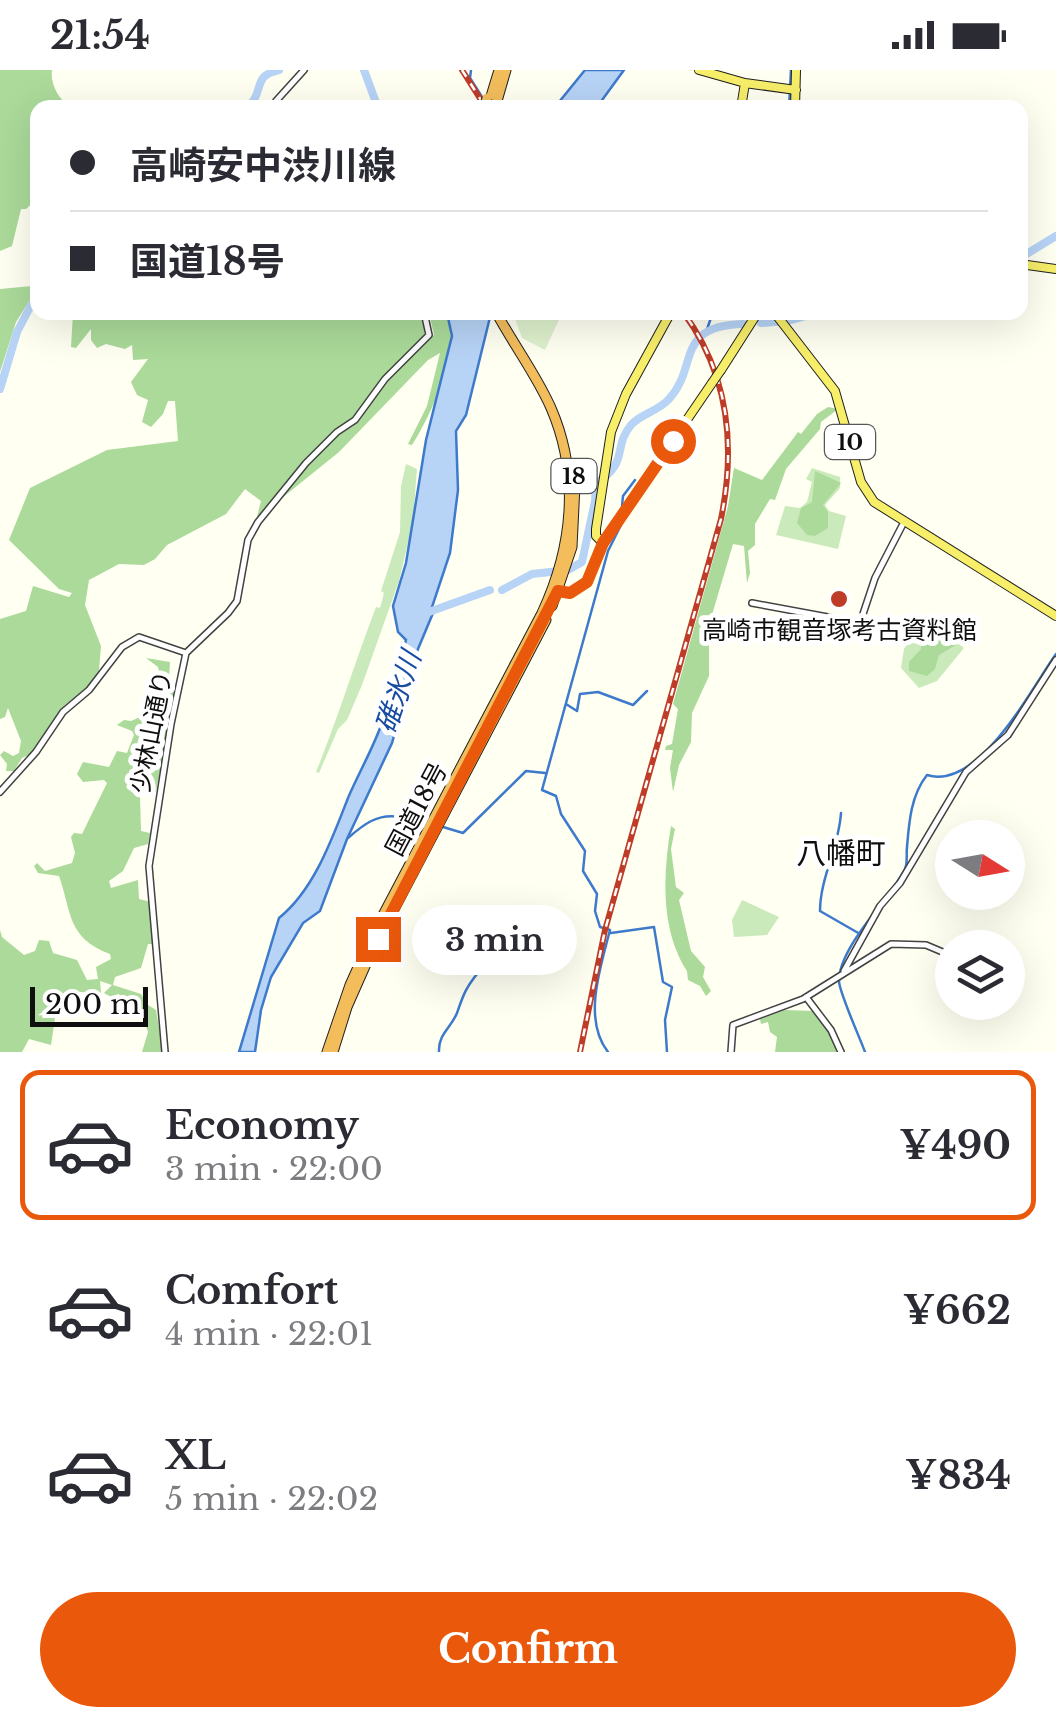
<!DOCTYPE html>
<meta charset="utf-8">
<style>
body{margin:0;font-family:"Libre Baskerville","Noto Sans JP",serif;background:#f2f2f3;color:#2b2b33;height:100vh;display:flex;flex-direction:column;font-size:38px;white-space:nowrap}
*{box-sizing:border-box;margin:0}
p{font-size:32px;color:#7c7c81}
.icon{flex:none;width:55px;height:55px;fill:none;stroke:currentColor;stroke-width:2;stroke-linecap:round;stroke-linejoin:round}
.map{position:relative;height:982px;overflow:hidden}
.sheet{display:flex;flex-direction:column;background:#fff;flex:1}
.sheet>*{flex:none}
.top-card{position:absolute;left:30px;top:30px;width:998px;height:220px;border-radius:20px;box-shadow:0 10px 40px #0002;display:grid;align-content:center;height:220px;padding:0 40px;background:#fff}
.needle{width:65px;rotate:101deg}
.controls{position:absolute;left:935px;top:750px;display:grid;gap:20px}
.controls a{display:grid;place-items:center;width:90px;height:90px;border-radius:50%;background:#fff;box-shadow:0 10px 40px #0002;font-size:50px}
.scale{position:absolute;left:30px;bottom:25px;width:118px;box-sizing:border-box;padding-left:10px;border:5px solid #0f0f0f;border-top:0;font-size:28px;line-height:35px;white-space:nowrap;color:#0f0f0f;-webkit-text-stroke:8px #fff;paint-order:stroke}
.end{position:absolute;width:45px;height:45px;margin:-22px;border:12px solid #ea580c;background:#fff;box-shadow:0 0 0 5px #fff}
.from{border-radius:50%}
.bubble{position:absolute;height:70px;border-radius:35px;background:#fff;box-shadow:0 10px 40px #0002;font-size:32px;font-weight:800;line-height:70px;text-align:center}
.top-card b{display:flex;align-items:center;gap:35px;height:95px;font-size:38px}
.top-card b+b{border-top:2px solid #e1e1e2}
.top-card i{width:25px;height:25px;background:#2b2b33}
ul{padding:18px 0 0;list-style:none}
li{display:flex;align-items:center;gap:30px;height:150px;margin:0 20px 15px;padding:0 20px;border:5px solid transparent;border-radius:20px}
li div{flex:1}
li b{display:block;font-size:38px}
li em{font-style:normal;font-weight:800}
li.active{border-color:#ea580c}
li>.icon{width:90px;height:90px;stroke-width:1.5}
.button{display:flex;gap:20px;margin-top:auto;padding:20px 40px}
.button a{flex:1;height:115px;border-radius:60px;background:#ea580c;color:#fff;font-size:40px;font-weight:800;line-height:115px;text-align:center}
.status{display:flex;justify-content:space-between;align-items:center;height:70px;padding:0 50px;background:#fff;direction:ltr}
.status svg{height:28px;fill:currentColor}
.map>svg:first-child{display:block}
</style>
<div class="status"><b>21:54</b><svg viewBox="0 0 49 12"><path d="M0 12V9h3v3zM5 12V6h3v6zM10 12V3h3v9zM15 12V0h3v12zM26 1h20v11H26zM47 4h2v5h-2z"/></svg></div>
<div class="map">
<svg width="1056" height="982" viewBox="0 0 1056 982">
<rect width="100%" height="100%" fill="#fffff2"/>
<!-- green -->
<path fill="#cbeabb" d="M406 394 417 399 413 451 399 511 362 615 347 650 338 659 319 703 316 702C338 648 355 592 376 537L380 538 384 523 381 521 400 462 401 416Z
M812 398 840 407V418L825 435 829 441 846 446 838 479 776 465 785 436 800 438 807 432 812 412 806 409Z
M919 552 947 565 964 578 937 611 919 618 901 598 904 579Z
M742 830 779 847 767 865 734 867 732 850Z"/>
<!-- forest -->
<path fill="#abda9a" d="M0 0H52C50 15 59 29 70 37L38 38 37 129 26 139H21L12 176 0 181Z
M37 198V219L16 252 0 302V219L32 216Z
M419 242 426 254 424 265 387 302 354 348 335 361 256 451 261 431 245 419 226 444 167 475 155 489 144 495 119 494 89 510 85 535 101 576 99 600 87 618 65 635 33 683 22 688 14 701H6L7 694 0 685 4 681 13 686 19 683 21 671 8 638 5 647 0 649V549L26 541 33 516 69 527 72 523 59 519 9 470 30 418 107 380 178 371 175 331H168L163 344 151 357 142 352 148 330 137 325 131 312 148 289 133 290 132 275 125 279 106 274 97 278 91 270V259L76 278 71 277 73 243Z
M429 243H445C465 275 429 349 412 375L408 374 427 336 440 283 428 290 339 382 277 432 309 393 338 364 352 357 387 310 434 265Z
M828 337 838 339 821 352 820 359 786 399 775 430 770 429 755 454V475L748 481 750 503 747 513 744 476 733 474 709 555V606L692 643 691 672 679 695 673 722 670 698 673 680H665L666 676 672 674 678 639 673 634 728 436 734 398 762 410 798 362 801 364 817 344Z
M815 401 841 413 823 435 828 442V458L815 466 807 465 797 453 801 438 812 432Z
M922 556 956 575 939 585 935 599 927 606 909 601V592L921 579Z
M146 588 170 592 169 609 176 617 156 722 145 719 140 727 141 761 150 763 148 774 134 778 123 801 109 811 111 818 138 810 139 829 151 832 153 874H148L141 898 115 907 113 915 141 924 148 935 156 940 163 982H142L148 962 141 942 129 938 115 941 113 928 104 923 112 915 100 911 101 923 80 922 75 928 67 927 59 921 51 975 29 969 22 982H0V860L2 867 24 885 35 881 39 870 49 871 53 883 77 890 87 910 98 909 96 897 111 889 110 884C67 868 72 843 59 806L38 803 34 796 37 793 45 801 72 793 75 783 71 767 74 763 82 764 107 713 104 710 83 712 77 704 83 692 109 697 117 681 127 683 134 665 132 661 117 655 124 650 131 651 147 644 160 609 158 597Z
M671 756 675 759 671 779 676 817 684 823 679 830 691 881 705 897 703 907 711 921 706 926 700 916 688 910 687 901C660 859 663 804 671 756Z
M785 940 814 941 830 960 839 982H775L777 967 770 962 768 952 761 954 760 949Z"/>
<!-- pitch -->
<path fill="#def1cd" d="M513 243H562L545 280 522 268Z"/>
<!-- water -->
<path fill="#b7d3f6" stroke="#3e7acc" stroke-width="2.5" d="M585 0H624L597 37H555Z
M452 242 491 243 466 345 456 361 458 420 450 483 432 537 433 543 418 579 392 673 347 769 320 841 303 853 271 907 261 940 255 982H239L279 848C314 820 332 769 348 728 359 702 374 677 383 650 388 634 388 611 403 601L401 589 406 570 398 562 393 536 406 493 426 370 452 266 447 243Z"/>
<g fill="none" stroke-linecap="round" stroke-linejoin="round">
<!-- stream -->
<path stroke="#3e7acc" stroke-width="2.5" d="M471 0 470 8 482 27
M789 38 791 0
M705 265 713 242
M622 436 623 426 635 410
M566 634 577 641 580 624 598 622 633 635 647 621
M841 743C839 777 820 808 820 841L860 864
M411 749 426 752
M443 757 463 763 526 701 545 703
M348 768C364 754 378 743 400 747
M611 863 654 857 663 912 672 917 665 950 667 982
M484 890 493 872
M439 982C438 964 451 958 457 943 463 926 465 919 477 904
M608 982C582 949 601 896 610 860L600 857 595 841 597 824 583 801 585 781 561 744 556 726 542 720 608 481 626 445
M865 982C860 968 839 922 839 911 839 876 890 829 905 799 908 792 906 785 907 777 909 752 911 725 927 705 979 721 1031 619 1056 584"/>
<!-- river -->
<path stroke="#b7d3f6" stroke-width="8" d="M364 0 378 38
M247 38C266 21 251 6 279 0
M1020 188 1056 166
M761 253 788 251 820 242
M0 319 17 262 38 222
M502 520 532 504 568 500 582 492 595 431 596 413C630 392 612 378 631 355 640 344 659 341 669 329 699 297 674 256 743 254
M426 543 490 520"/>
<!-- minor casing -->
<g stroke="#424242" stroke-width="8">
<path id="minor" d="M275 38 276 31 304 0
M752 533 860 553 875 508 904 452
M0 722 36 682 63 642 89 620 122 577 139 567 186 583
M1008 895 1012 893
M844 901 880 836 900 813 966 702 1008 665 1056 590
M806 927 831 960 841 982
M165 982 149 796 171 654 186 583 228 543 237 531 248 470 258 452 306 393 337 362 355 350 385 309 429 265 424 242
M731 982 733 955 803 929 891 874 926 875 952 886"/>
</g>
<!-- major casing -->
<g stroke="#202020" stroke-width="10">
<path id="major" d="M699 0 745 13 796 20
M741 38 745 13
M795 38 796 0
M1020 194 1056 199
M774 242 835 321 861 412 874 432 1056 546
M721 300 758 242
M603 473 596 466V459L611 362 626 324 671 242
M553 519 570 523 587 512 603 473 712 313"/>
</g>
<!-- highway casing -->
<g stroke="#202020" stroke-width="11">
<path id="highway" d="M488 36 499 0
M495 38 506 0
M552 536 572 477 575 415
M327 982 350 915 372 866 542 543C573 477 580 405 551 338 536 304 513 274 496 242
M333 982 347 937 370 885 546 550"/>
</g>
<!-- minor -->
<use href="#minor" stroke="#fff" stroke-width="5"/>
<!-- major -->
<use href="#major" stroke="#f7ee6a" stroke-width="8"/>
<!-- highway -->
<use href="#highway" stroke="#f3bd5c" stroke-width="9"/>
<!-- rail casing -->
<g stroke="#bf3c28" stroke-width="6">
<path id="rail" d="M462 0 486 38
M580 982 605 860 721 449C736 375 729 304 683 242"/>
</g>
<!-- rail -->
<use href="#rail" stroke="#fff" stroke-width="2.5" stroke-dasharray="8" stroke-linecap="butt"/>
<!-- major-bridge casing -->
<g stroke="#202020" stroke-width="10" stroke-linecap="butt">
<path id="major-bridge" d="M712 313 721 300"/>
</g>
<!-- highway-bridge casing -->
<g stroke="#202020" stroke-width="11" stroke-linecap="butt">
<path id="highway-bridge" d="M484 38 487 28"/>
</g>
<!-- major-bridge -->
<use href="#major-bridge" stroke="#f7ee6a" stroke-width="8"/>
<!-- highway-bridge -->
<use href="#highway-bridge" stroke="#f3bd5c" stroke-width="9"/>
</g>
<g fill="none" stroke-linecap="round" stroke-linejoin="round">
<!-- route -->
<path stroke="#ea580c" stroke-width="12" d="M378 869 558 521 570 523 587 512 603 473 673 371"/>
</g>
<!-- markers -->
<circle fill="#bf3c28" stroke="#fff" stroke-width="4" cx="839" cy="529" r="10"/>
<g text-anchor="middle" stroke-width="10" stroke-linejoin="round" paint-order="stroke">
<!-- shield labels -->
<g fill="#fff" stroke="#575757" stroke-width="2.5">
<rect x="825" y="355" width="50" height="34" rx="8"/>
<rect x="551.5" y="389" width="45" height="34" rx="8"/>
</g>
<g font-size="22" font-weight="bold" fill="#0f0f0f">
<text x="850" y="380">10</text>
<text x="574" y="414">18</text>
</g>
<!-- poi labels -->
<g font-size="25" fill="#0f0f0f" stroke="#fff">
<text x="839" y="569">高崎市観音塚考古資料館</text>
</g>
<!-- street labels -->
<g font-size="25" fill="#0f0f0f" stroke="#fff">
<text transform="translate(151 662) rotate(-79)" y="9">少林山通り</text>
<text transform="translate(416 739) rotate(-62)" y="9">国道18号</text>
</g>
<!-- water labels -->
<g font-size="28" font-style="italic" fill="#184ca1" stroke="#fff">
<text transform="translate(398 622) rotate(-71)" y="10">碓氷川</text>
</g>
<!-- quarter labels -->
<g font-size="30" fill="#0f0f0f" stroke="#fff">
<text x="841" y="794">八幡町</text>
</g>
</g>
</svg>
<div class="controls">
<a><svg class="needle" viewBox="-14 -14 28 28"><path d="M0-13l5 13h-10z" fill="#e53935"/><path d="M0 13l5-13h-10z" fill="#7c7c81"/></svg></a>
<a><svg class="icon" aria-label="layers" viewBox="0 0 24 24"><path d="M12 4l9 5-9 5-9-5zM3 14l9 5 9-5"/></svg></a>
</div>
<div class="scale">200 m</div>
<i class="end from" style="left:673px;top:371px"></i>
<i class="end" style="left:378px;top:869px"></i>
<div class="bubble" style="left:412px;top:835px;width:165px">3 min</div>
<div class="top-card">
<b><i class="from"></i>高崎安中渋川線</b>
<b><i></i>国道18号</b>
</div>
</div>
<section class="sheet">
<ul>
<li class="active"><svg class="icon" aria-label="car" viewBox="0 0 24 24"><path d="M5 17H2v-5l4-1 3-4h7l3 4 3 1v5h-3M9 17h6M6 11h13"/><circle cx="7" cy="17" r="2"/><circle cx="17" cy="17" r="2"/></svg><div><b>Economy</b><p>3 min · 22:00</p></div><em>¥490</em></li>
<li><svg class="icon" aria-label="car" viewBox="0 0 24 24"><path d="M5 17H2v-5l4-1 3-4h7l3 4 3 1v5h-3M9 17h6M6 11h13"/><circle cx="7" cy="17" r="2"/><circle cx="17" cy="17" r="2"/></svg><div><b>Comfort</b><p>4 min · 22:01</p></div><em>¥662</em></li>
<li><svg class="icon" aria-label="car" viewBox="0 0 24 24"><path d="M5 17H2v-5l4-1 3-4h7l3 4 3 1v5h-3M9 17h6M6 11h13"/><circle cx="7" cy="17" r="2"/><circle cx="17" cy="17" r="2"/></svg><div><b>XL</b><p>5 min · 22:02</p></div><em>¥834</em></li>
</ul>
<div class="button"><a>Confirm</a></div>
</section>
